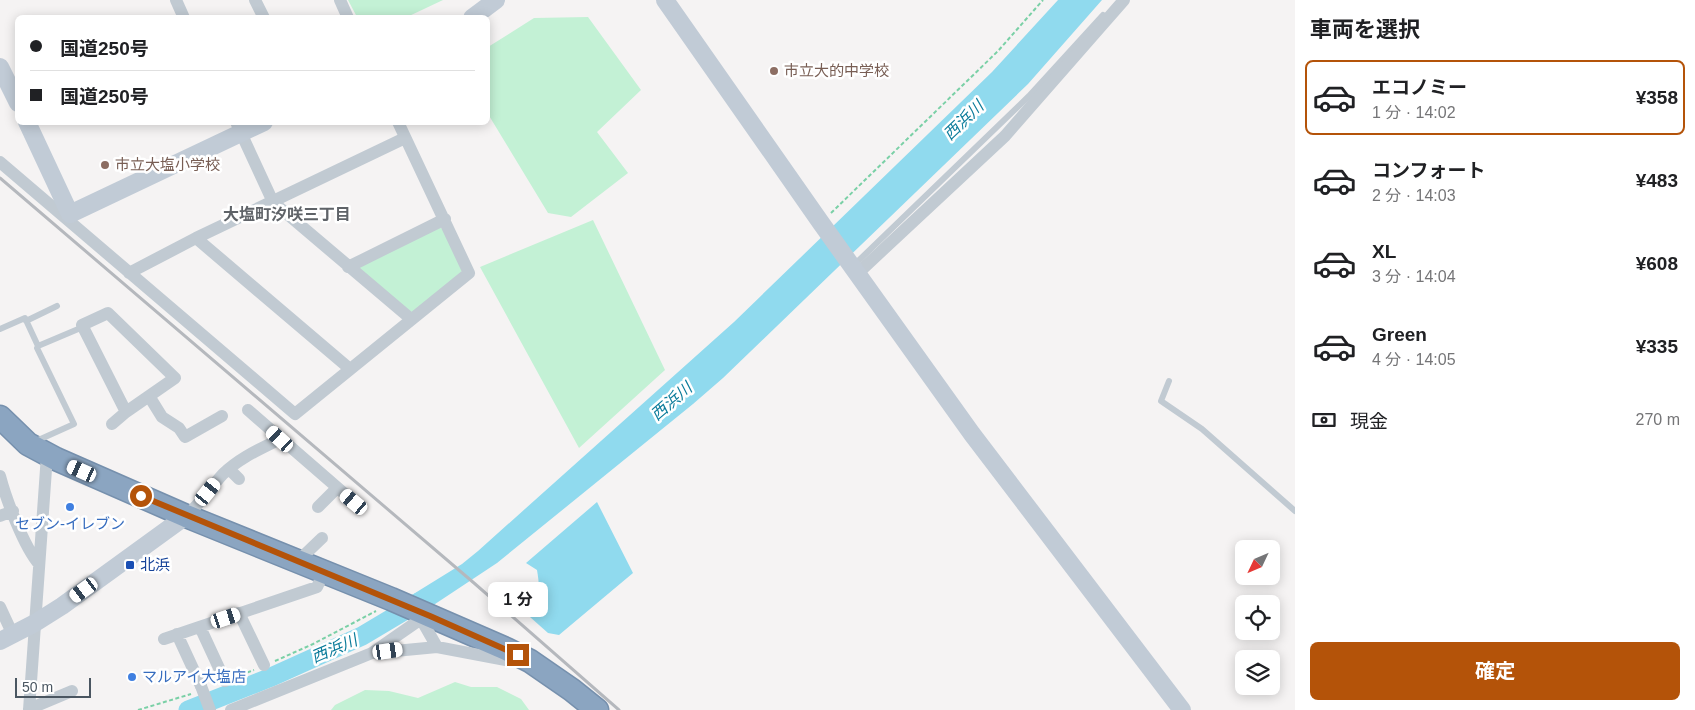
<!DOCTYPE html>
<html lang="ja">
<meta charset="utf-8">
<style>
body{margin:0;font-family:Helvetica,"Noto Sans JP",sans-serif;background:#f6f6f6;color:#202124;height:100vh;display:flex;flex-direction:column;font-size:19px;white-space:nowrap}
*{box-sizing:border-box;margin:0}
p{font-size:16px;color:#757577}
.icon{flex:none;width:28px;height:28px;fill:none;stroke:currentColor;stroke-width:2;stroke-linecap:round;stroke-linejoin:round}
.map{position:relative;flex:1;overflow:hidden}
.panel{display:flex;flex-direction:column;background:#fff;width:400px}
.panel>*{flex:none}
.banner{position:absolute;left:15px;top:15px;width:475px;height:110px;border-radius:8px;box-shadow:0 2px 12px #0003;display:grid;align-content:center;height:110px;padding:0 15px;background:#fff}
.needle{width:32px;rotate:226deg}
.tools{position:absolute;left:1235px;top:540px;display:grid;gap:10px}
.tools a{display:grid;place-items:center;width:45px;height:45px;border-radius:8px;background:#fff;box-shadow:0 2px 12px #0003;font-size:25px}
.scale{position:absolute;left:15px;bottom:12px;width:76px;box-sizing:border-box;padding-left:5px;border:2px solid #4a5661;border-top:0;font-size:14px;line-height:18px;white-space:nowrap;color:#4a5661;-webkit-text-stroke:4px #fff;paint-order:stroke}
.end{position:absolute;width:22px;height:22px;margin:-11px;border:6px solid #b45309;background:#fff;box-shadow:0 0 0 2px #fff}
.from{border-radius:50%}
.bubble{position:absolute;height:35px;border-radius:8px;background:#fff;box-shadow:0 2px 12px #0003;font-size:16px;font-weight:700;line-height:35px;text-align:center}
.car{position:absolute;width:15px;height:30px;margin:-15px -8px;border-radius:6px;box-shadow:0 0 4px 1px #0007;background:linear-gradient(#fff 24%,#345 0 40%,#fff 0 76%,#345 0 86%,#fff 0)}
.banner b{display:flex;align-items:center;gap:18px;height:48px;font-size:19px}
.banner b+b{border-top:1px solid #e0e0e0}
.banner i{width:12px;height:12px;background:#202124}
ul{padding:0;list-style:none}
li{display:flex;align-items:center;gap:15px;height:75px;margin:0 10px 8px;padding:0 5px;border:2px solid transparent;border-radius:8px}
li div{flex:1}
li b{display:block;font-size:19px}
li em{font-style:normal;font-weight:700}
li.selected{border-color:#b45309}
li>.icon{width:45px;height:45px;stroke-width:1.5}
h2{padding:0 15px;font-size:22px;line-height:60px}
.pay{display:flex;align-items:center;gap:12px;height:55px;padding:0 15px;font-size:19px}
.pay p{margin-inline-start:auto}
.cta{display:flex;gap:10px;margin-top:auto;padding:10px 15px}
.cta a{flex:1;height:58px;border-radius:8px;background:#b45309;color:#fff;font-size:20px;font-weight:700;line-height:58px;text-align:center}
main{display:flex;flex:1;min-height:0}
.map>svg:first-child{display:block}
</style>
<main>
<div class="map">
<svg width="1295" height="710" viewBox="0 0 1295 710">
<rect width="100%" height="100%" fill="#f5f3f3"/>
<!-- green -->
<path fill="#c3f1d5" d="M348 0H443L407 17H357Z
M588 17 641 90 597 132 628 173 571 217 548 213 488 114V47L534 18Z
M593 220 665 370 579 448 480 267Z
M437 227 444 229 463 269 460 274 414 312H407L359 271 360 264Z
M455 682 471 687H497L521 699 529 710H331L335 705 365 690 389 691 418 698Z"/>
<!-- water -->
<path fill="#90daee" d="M1058 0H1102L1028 84 723 378 693 404 497 563 429 608 407 598 462 564 478 551 734 322 992 72Z
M597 502 633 573 559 635 548 633 530 617 529 609C540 594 540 588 537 570L526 563Z"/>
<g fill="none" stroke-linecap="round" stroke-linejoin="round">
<!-- river -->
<path stroke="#90daee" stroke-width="19" d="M188 710 269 678 362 636 419 602"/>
<!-- highway casing -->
<g stroke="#7690ad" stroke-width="25">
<path id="highway" d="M0 417 28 444 56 459 186 516 391 599 506 649 530 661 572 690 597 710"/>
</g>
<!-- path -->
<path stroke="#7ad0a6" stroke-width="2" stroke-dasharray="4 2.5" stroke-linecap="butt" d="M831 213 998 51 1043 0
M275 661 313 644 376 611
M235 677 254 670
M138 710 191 694"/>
<!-- lane -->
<path stroke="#c1cad2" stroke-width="6" d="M853 266 1029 96 1103 15
M26 321 57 306
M0 329 25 318 38 346 37 348 74 424 34 442
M38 346 83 327
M1169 381 1161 401 1202 429 1295 511"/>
<!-- street -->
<path stroke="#c1cad2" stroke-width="12" d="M176 0 184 18
M255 0 264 18
M340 0 348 18
M236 122 273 202 411 319
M0 162 295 414 469 273 398 122
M196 238 350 369
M348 267 445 219
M129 273 196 238 405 138
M857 274 1005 136 1124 0
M149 396 162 417 179 428 185 437 222 416
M248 410 354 502
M112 424 126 412 175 378 108 313 82 325 126 412
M229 469 239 479
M0 476C6 499 24 547 39 564
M318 507 337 488
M0 516 13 511
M186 516C200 504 210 488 223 474 239 458 260 449 280 439
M298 561 322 538
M0 607 13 635
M239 613 264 665
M421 619 437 647
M200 627 225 681
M177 634 201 686
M164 639 317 587 324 572
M374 653 437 647 511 661H517
M29 709 72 691
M29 710 47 455
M231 710 372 653 421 619 430 616"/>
<!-- secondary -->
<path stroke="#c1cbd6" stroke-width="18" d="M665 0 821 223 972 434 1182 710
M472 18 496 0
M0 67 18 103
M27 122 70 214 264 122
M0 641 35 623 62 606 186 516"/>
<!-- highway -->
<use href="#highway" stroke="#8ba5c1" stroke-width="22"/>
<!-- rail -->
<path stroke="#b5b8bd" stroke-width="3" d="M0 178 474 583 619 710"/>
<!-- street-bridge -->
<path stroke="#c1cad2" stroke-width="12" d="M201 686 210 710"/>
</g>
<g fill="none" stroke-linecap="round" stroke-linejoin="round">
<!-- route -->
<path stroke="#b45309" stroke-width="6" d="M141 496 430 616 518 655"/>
</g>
<!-- markers -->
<g fill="#8d6e63" stroke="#fff" stroke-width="2">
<circle cx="774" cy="71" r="5"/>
<circle cx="105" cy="165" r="5"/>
</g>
<g fill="#3f7fe0" stroke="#fff" stroke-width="2">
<circle cx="70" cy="507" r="5"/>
<circle cx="132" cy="677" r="5"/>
</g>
<rect fill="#1a4fb4" stroke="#fff" stroke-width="2" x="125" y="560" width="10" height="10" rx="2.5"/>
<g text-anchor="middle" stroke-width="5" stroke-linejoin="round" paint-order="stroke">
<!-- education labels -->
<g font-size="15" fill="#785e54" stroke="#fff" text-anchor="start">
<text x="784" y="76">市立大的中学校</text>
<text x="115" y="170">市立大塩小学校</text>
</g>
<!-- shop labels -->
<g font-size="15" fill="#366cbe" stroke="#fff">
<text x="70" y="529">セブン-イレブン</text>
<text x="142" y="682" text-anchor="start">マルアイ大塩店</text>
</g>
<!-- transit labels -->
<g font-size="15" fill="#164399" stroke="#fff" text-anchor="start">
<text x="140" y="570">北浜</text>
</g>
<!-- water labels -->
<g font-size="16" font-style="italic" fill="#0c7c9b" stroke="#fff">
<text transform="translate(963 120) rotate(-44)" y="6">西浜川</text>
<text transform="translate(671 401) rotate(-41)" y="6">西浜川</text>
<text transform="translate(334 648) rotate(-23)" y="6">西浜川</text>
</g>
<!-- neighbourhood labels -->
<g font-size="16" font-weight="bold" fill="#5f6368" stroke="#fff">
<text x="287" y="220">大塩町汐咲三丁目</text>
</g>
</g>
</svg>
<div class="tools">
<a><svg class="needle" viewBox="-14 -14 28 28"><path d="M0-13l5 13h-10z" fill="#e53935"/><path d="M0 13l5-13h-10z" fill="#757577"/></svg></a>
<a><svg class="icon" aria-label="locate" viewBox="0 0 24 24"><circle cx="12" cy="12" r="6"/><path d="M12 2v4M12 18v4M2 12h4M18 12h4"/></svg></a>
<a><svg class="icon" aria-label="layers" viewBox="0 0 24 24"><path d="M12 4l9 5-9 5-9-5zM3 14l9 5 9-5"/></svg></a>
</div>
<div class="scale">50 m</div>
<i class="end from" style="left:141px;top:496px"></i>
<i class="end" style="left:518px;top:655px"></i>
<div class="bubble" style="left:488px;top:582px;width:60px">1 分</div>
<i class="car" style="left:280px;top:439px;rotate:312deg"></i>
<i class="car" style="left:82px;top:471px;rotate:294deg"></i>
<i class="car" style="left:208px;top:492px;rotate:39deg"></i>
<i class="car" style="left:354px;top:502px;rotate:310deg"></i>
<i class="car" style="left:84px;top:590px;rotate:234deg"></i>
<i class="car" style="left:226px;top:618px;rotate:72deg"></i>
<i class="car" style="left:388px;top:651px;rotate:82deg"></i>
<div class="banner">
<b><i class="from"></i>国道250号</b>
<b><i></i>国道250号</b>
</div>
</div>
<section class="panel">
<h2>車両を選択</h2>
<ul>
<li class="selected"><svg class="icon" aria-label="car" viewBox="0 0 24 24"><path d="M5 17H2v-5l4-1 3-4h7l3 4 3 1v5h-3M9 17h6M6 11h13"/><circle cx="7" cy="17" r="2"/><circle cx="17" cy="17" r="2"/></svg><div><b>エコノミー</b><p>1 分 · 14:02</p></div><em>¥358</em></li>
<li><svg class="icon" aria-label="car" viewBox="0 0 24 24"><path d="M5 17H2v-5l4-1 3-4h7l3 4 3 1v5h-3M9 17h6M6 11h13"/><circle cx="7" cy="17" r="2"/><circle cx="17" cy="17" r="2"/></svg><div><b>コンフォート</b><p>2 分 · 14:03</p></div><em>¥483</em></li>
<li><svg class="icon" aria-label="car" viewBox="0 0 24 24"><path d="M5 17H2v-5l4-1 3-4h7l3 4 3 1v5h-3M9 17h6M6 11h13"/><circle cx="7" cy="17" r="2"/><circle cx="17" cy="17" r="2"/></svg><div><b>XL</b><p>3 分 · 14:04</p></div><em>¥608</em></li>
<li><svg class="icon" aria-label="car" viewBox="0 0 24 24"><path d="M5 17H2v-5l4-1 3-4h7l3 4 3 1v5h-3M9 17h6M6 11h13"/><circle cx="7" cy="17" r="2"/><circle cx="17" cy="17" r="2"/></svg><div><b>Green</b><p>4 分 · 14:05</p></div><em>¥335</em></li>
</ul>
<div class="pay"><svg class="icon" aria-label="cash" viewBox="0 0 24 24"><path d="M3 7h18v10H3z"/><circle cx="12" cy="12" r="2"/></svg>現金<p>270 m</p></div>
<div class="cta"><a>確定</a></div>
</section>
</main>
